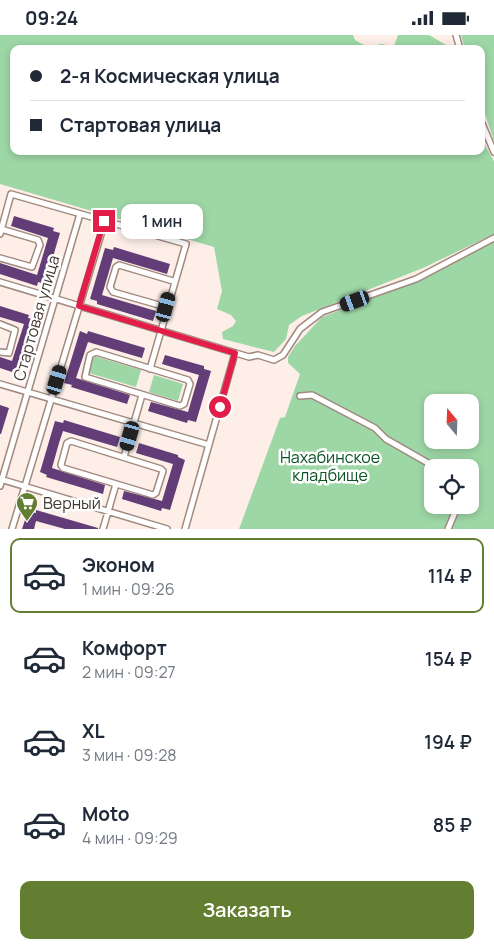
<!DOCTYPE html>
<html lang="ru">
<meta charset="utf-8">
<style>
body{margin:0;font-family:Manrope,sans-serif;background:#f6f6f7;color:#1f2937;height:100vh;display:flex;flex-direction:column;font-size:19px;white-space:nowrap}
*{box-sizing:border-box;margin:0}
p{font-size:16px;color:#747a83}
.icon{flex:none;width:28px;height:28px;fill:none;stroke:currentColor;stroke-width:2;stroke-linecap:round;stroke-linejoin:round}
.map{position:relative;height:494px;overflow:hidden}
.side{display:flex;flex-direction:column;background:#fff;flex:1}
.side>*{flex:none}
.top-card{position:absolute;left:10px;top:10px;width:475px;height:110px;border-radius:10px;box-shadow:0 2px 8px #0003;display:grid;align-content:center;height:110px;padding:0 20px;background:#fff}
.needle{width:32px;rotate:341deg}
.buttons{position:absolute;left:424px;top:359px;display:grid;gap:10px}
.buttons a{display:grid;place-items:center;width:55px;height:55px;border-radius:10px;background:#fff;box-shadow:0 2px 8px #0003;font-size:25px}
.end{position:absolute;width:22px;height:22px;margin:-11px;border:6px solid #e11d48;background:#fff;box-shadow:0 0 0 2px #fff}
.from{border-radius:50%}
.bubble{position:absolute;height:35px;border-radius:10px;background:#fff;box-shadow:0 2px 8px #0003;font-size:16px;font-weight:600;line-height:35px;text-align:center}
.car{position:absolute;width:15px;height:30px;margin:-15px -8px;border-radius:6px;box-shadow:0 0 4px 1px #0007;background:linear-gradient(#222 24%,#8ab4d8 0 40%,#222 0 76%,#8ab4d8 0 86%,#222 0)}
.top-card b{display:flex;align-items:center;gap:18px;height:48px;font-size:19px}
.top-card b+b{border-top:1px solid #e0e1e3}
.top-card i{width:12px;height:12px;background:#1f2937}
ul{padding:9px 0 0;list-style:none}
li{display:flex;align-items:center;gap:15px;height:75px;margin:0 10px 8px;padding:0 10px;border:2px solid transparent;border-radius:10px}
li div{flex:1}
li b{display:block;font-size:19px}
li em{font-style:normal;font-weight:600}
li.selected{border-color:#637e31}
li>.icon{width:45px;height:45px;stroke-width:1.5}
.cta{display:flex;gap:10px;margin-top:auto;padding:10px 20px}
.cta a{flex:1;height:58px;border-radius:10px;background:#637e31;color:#fff;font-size:20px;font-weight:600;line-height:58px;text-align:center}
.status{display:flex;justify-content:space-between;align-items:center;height:35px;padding:0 25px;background:#fff;direction:ltr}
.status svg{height:14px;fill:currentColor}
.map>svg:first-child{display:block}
</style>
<div class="status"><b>09:24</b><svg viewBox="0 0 49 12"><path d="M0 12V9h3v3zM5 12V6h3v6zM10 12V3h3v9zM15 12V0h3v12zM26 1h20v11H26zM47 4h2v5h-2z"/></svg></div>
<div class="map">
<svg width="494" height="494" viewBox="0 0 494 494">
<rect width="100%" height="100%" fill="#fdeee7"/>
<!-- green -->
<path fill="#9ed7a6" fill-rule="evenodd" d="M0 0H353L355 5 369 13 381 9 394 11 398 0H429L453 14H14V116H481V103L494 126V199L423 233 302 281 289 290 286 304 274 317 223 304 222 297 233 291 236 286 231 280 217 274 222 256 214 212 0 149Z
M461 0H494V106L481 67V14H465Z
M494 207V494H239L280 383 285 382 300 339 288 328V322L295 311 322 282 419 246ZM432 368H470V405H432ZM432 432H470V470H432Z
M94 321 141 335 136 352 89 338Z
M154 340 183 349 178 366 149 357Z"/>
<!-- building -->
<path fill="#633d77" d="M14 181 54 193 53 196 60 198 45 249 38 247 37 251 0 239V228L37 240 48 203 11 191Z
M114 212 170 229 167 239 113 223 105 250 102 260 156 276 153 286 97 269V266L90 264 105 213 113 215Z
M0 271 29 280 28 283 35 285 20 336 13 334 12 337 0 333V322L12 326 24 289 0 282Z
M80 296 87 299 88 296 145 313 142 323 88 307 76 343 130 360 127 369 71 352 72 350 64 348Z
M165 320 204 331V334L211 336 196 387 188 385 187 388 148 376 151 367 188 377 195 353 199 340 162 329Z
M0 370 9 373 1 399H0Z
M64 385 120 402 117 412 63 396 59 408 52 433 105 450 103 459 46 442 47 440 40 437 55 386 63 388Z
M139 408 178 420V422L185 425 170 475 162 473 161 476 122 464 124 456 162 466 173 429 136 418Z
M36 475 98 493V494H65L36 486 34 494H22L28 476 36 478Z"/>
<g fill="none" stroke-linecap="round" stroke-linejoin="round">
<!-- minor casing -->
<g stroke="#a0897f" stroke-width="8">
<path id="minor" d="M456 0 460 14
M481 86 494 117
M0 199 11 159 186 209 150 334
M0 223 32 232 40 210 38 205 1 194
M0 247 249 322 258 320 274 325 283 320 300 294 322 277 416 244 494 203
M166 272 113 257 110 252 116 232 119 230 173 246
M0 289 15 295 9 318 0 317
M96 317 188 345 190 349 184 369 180 371 85 342 90 320Z
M0 349 209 410
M300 361 312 360 375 393 386 404 435 432
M71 406 161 434 163 436 156 458 153 460 63 433 61 430 67 408Z
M124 422 142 360
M0 444 167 494
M0 451 80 179
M12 494 105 186
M103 494 116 449
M185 494 235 318
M448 494 458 470"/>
</g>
<!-- minor -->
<use href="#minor" stroke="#fff" stroke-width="5"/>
</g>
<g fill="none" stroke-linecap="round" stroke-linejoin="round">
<!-- route -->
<path stroke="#e11d48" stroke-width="6" d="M104 186 79 271 235 318 220 372"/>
</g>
<!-- icons -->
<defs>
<g id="supermarket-pin" transform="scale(1.125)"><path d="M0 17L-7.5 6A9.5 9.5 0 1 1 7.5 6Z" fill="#637e31" stroke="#fff"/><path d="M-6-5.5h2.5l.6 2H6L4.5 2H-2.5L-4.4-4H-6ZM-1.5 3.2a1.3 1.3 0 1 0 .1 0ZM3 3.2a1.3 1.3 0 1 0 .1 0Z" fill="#fff"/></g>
</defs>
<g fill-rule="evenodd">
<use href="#supermarket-pin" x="27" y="468"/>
</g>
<g text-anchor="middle" stroke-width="5" stroke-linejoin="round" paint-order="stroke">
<!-- street labels -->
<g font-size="16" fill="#413733" stroke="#fff">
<text transform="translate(36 283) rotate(-74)" y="6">Стартовая улица</text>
</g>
<!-- park labels -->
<g font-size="16" fill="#095321" stroke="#fff">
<text x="330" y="428">Нахабинское<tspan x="330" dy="18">кладбище</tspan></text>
</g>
<!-- poi labels -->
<g font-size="16" fill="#413733" stroke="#fff" text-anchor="start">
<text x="43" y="474">Верный</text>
</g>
</g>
</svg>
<div class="buttons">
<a><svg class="needle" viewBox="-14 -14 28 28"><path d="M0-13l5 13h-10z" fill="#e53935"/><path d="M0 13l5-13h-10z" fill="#747a83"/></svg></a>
<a><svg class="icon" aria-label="locate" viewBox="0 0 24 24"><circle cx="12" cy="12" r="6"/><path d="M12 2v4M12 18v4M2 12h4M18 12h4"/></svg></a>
</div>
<i class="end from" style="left:220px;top:372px"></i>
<i class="end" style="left:104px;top:186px"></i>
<div class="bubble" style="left:121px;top:169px;width:82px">1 мин</div>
<i class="car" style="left:355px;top:266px;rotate:250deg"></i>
<i class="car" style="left:166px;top:272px;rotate:15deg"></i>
<i class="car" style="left:57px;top:345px;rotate:17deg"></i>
<i class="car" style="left:130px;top:401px;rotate:196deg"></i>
<div class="top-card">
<b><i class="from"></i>2-я Космическая улица</b>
<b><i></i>Стартовая улица</b>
</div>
</div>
<section class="side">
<ul>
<li class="selected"><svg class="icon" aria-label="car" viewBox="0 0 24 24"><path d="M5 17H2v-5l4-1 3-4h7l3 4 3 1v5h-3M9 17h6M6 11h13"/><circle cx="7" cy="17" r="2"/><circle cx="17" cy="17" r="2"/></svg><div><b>Эконом</b><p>1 мин · 09:26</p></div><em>114 ₽</em></li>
<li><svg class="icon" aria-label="car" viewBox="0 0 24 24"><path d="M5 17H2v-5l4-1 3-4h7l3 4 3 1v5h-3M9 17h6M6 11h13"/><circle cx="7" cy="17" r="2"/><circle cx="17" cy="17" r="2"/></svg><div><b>Комфорт</b><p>2 мин · 09:27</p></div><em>154 ₽</em></li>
<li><svg class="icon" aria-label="car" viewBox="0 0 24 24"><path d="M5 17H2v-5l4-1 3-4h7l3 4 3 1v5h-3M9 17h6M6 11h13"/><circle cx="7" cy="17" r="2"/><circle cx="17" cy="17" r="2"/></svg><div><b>XL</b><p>3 мин · 09:28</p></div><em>194 ₽</em></li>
<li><svg class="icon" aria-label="car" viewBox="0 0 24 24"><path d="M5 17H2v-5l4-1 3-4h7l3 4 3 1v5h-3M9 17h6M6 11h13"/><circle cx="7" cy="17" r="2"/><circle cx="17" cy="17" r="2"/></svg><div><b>Moto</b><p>4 мин · 09:29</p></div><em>85 ₽</em></li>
</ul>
<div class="cta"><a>Заказать</a></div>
</section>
